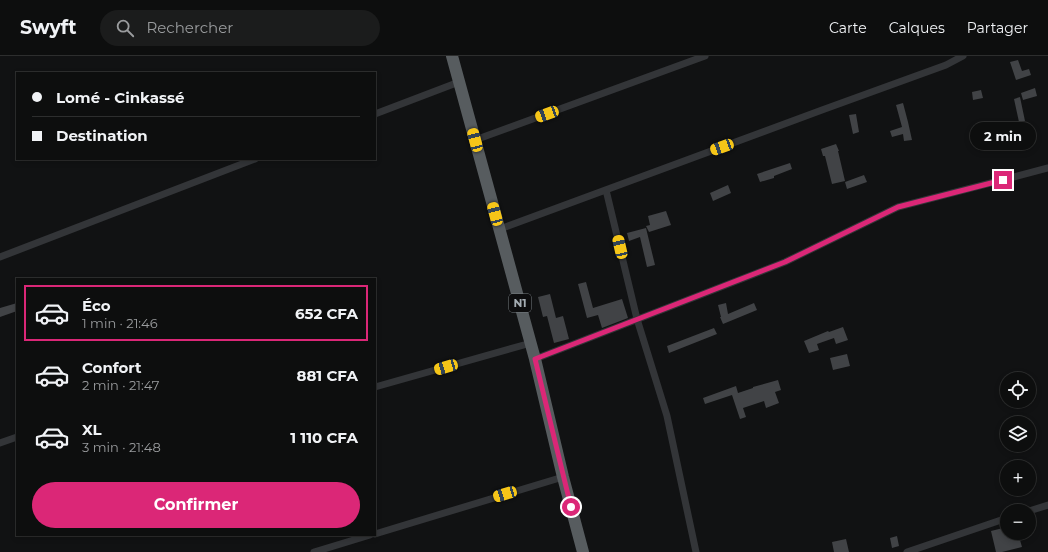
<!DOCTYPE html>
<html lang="fr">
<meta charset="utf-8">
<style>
body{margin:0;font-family:Montserrat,sans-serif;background:#1b1c1c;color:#f1f3f6;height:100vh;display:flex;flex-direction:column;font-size:15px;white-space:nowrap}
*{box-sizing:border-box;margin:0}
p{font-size:13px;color:#9a9c9e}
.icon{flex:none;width:22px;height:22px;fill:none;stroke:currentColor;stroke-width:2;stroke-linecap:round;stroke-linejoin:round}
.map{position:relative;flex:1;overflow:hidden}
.sheet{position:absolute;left:16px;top:222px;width:360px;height:258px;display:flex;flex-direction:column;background:#0d0e0e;border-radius:0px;box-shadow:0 2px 6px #0003,0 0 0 1px #2d2e2e}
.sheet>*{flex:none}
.banner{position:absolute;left:16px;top:16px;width:360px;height:88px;border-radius:0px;box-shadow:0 2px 6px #0003,0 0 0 1px #2d2e2e;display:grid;align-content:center;height:88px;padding:0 16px;background:#0d0e0e}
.buttons{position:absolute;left:1000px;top:316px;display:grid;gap:8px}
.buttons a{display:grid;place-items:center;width:36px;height:36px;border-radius:50%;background:#0d0e0e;box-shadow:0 2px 6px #0003,0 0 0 1px #2d2e2e;font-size:20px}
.end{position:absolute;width:18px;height:18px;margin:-9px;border:5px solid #db2777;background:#fff;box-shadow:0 0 0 2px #fff}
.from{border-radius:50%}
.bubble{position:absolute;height:28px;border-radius:14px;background:#0d0e0e;box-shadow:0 2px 6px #0003,0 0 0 1px #2d2e2e;font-size:13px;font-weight:700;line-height:28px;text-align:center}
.car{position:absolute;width:12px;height:24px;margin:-12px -6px;border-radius:5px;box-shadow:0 0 3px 1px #0007;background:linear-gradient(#f5c518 24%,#345 0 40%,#f5c518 0 76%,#345 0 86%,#f5c518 0)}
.banner b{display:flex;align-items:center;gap:14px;height:38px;font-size:15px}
.banner b+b{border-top:1px solid #2d2e2e}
.banner i{width:10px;height:10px;background:#f1f3f6}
ul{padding:7px 0 0;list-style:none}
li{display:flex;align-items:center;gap:12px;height:56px;margin:0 8px 6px;padding:0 8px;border:2px solid transparent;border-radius:0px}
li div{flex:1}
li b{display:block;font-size:15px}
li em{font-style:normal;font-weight:700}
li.current{border-color:#db2777}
li>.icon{width:36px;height:36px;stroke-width:1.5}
.primary-button{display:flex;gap:8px;margin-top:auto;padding:8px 16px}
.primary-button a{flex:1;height:46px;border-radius:24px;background:#db2777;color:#fff;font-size:16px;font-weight:700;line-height:46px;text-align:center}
header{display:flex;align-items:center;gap:24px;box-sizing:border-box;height:56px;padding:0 20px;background:#0d0e0e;border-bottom:1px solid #2d2e2e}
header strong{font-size:19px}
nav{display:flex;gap:22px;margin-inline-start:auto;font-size:14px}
.search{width:280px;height:36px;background:#1b1c1c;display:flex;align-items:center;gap:10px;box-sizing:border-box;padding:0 14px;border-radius:22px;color:#9a9c9e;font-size:15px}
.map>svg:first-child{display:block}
</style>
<header>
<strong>Swyft</strong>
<div class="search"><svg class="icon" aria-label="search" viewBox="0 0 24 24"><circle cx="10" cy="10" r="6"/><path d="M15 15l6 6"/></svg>Rechercher</div>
<nav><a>Carte</a><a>Calques</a><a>Partager</a></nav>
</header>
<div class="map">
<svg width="1048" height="496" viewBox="0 0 1048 496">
<rect width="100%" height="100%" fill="#111213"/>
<!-- building -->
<path fill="#414346" d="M1018 4 1022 15 1029 13 1031 19 1016 24 1010 6Z
M1035 32 1037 40 1023 44 1021 37Z
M981 34 983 42 973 44 972 36Z
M1020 41 1025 65 1019 66 1014 43Z
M903 47 908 66 912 84 904 85 903 78 892 81 890 75 902 71 896 49Z
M856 58 859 76 853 78 849 59Z
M836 88 839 95H838L845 125 832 128 825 100H823L821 93Z
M790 107 792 113 774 120V122L760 126 757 118Z
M864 119 867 126 847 133 845 126Z
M728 129 731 137 713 145 710 137Z
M666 155 671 169 649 176 646 170 650 169 648 160Z
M646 172 655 209 647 211 640 181 629 185 627 177Z
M586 226 593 252 622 243 628 262 602 272 598 259 587 262 578 228Z
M550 238 556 262 563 260 569 283 554 287 547 260 543 261 538 241Z
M17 247V255L0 261V252Z
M726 247 728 258 754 247 757 254 723 268 720 261H721L718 249Z
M843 271 848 284 836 288 834 282 817 288 819 294 809 297 804 285 828 275 829 276Z
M714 272 717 278 669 297 667 290Z
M847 298 850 310 833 314 830 302Z
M778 324 781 334 775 336 779 347 766 352 764 345 743 352 746 361 740 363 732 339 705 348 703 342 736 330 738 337 753 332V331Z
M1007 471V477H1017L1019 485 1020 484 1022 491 1002 496H996L991 475Z
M897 480 899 490 892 492 890 482Z
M846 483 849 496H834L832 486Z"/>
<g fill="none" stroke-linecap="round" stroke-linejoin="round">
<!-- minor -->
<path stroke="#333538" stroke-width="7" d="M375 58 459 26
M475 84 705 0
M606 134 637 263 667 360 696 496
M500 173 822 54 946 9 963 0
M0 201 255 103
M535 303 785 206 898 151 1048 112
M375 331 531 287
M0 387 17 381
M1029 455 1048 449
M375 478 563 421
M314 496 370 479
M907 496 1007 462"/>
<!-- trunk -->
<path stroke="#575c5f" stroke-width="12" d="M452 0 535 303 563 421 583 496"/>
</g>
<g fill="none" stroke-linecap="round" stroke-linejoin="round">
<!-- route -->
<path stroke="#db2777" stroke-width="5" d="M571 451 535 303 785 206 898 151 1003 124"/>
</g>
<g text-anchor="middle" stroke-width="3" stroke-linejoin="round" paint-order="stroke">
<!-- shield labels -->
<rect fill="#0d0d0e" stroke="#777c81" stroke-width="1" x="509" y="238" width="22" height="18" rx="3"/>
<g font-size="11" font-weight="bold" fill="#a4acb2">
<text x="520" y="251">N1</text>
</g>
</g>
</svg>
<div class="buttons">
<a><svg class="icon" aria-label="locate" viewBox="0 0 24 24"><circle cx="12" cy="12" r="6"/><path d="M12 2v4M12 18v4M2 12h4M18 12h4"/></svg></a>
<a><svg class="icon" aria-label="layers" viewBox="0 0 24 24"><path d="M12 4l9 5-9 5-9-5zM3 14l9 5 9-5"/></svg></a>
<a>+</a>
<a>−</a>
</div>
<i class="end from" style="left:571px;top:451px"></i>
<i class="end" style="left:1003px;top:124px"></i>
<div class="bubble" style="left:970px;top:66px;width:66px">2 min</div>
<i class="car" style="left:547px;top:58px;rotate:250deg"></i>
<i class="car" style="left:475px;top:84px;rotate:345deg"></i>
<i class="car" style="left:722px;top:91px;rotate:250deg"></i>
<i class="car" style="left:495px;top:158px;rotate:345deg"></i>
<i class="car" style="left:620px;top:191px;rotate:347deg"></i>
<i class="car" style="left:446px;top:311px;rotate:254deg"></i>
<i class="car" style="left:505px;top:438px;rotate:253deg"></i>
<div class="banner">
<b><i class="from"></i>Lomé - Cinkassé</b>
<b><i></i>Destination</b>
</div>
<section class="sheet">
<ul>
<li class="current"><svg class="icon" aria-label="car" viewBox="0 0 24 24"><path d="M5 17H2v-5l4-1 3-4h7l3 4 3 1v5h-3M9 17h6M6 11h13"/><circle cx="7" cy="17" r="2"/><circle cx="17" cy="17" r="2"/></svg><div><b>Éco</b><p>1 min · 21:46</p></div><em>652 CFA</em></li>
<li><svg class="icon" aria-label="car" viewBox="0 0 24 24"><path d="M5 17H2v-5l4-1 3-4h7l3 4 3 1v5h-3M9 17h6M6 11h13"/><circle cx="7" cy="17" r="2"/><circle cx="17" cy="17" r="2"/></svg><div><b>Confort</b><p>2 min · 21:47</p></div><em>881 CFA</em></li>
<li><svg class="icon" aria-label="car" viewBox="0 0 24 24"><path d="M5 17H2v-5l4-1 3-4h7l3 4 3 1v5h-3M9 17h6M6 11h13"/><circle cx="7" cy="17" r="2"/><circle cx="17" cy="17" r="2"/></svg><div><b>XL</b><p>3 min · 21:48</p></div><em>1 110 CFA</em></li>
</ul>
<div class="primary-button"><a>Confirmer</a></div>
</section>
</div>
